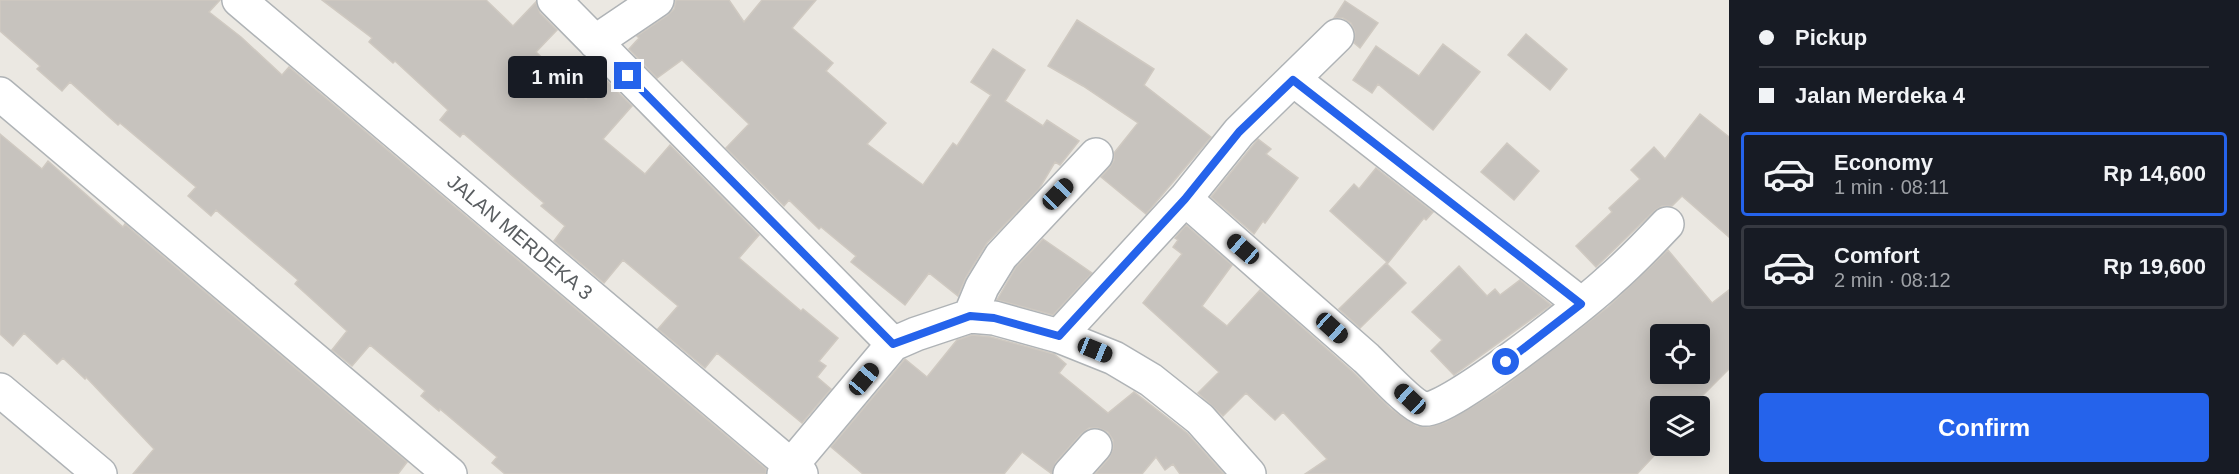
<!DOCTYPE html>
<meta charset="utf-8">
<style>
body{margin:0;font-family:Arial,sans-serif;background:#242831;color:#f1f3f6;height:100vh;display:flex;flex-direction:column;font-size:22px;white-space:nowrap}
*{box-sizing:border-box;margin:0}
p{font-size:20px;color:#9ea1a6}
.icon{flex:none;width:33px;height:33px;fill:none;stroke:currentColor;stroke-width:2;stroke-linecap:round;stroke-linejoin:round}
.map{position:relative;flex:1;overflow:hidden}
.details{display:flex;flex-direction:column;background:#171b24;width:510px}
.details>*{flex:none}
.banner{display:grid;align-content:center;height:132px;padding:0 30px;background:#171b24}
.fabs{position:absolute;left:1650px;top:324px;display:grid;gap:12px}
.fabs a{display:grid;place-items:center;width:60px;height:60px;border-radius:6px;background:#171b24;box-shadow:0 3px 15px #0003;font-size:30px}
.end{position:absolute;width:27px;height:27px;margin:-14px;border:8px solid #2563eb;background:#fff;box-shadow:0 0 0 3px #fff}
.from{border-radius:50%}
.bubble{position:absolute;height:42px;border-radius:6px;background:#171b24;box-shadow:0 3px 15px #0003;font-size:20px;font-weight:600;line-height:42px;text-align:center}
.car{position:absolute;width:18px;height:36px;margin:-18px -9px;border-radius:8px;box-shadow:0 0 4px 2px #0007;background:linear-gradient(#222 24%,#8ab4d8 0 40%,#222 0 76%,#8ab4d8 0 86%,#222 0)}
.banner b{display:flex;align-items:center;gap:21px;height:57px;font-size:22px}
.banner b+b{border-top:2px solid #363941}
.banner i{width:15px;height:15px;background:#f1f3f6}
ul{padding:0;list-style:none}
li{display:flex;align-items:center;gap:18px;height:84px;margin:0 12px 9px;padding:0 18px;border:3px solid #363941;border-radius:6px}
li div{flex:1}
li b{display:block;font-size:22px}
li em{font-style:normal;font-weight:600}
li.selected{border-color:#2563eb}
li>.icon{width:54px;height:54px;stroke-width:1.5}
.primary-button{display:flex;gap:12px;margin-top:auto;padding:12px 30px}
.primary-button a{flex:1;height:69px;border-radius:6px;background:#2563eb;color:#fff;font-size:24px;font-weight:600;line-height:69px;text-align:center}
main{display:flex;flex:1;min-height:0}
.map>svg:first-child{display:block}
</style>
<main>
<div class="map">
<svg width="1729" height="474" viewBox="0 0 1729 474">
<rect width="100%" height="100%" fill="#ebe8e2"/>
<!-- building -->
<path fill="#c7c3be" stroke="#cfc9c1" stroke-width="1.5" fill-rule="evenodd" d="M0 0H220L209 12 241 37 282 75 289 67 766 469V474H505L492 463 497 457 440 409 439 411 421 396 425 391 370 345 352 366 332 350 347 331 295 284 298 280 216 210 211 216 188 196 196 187 120 123 118 125 70 82 62 91 37 69 40 66 0 31Z
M322 0H486L513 26 536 2 540 13 557 30 536 52 586 99 604 78 632 106 603 139 645 174 670 145 759 235 739 258 801 311 803 309 838 338 819 361 826 366 817 377 831 389 802 423 717 353 705 368 658 329 678 306 623 260 604 283 554 241 565 226 541 206 544 203 463 133 460 137 440 120 448 110 395 61 393 63 369 42 372 38Z
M676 0H729L744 22 762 0H816L792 28 833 63 826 71 886 123 867 144 923 185 953 143 957 146 991 95 971 82 993 49 1025 70 1005 101 1043 126 1047 120 1079 141 1060 165 1055 162 1039 189 987 243 966 277 958 296 929 273 905 305 851 262 856 256 821 227 819 229 789 200 784 206 726 148 749 124 682 60 657 78 629 49 639 38 637 36 668 15 674 9Z
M1345 1 1378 23 1360 48 1354 43 1355 32 1351 23 1343 18H1334Z
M1077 20 1154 69 1144 85 1211 137 1146 214 1101 177 1110 167 1114 160V153L1138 123 1083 86 1048 66Z
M1526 34 1567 69 1550 90 1508 55Z
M1443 44 1480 72 1433 130 1378 84 1372 93 1353 80 1376 46 1419 76Z
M1700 114 1729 137V237L1682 196 1672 206H1662L1654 211 1596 267 1576 246 1612 212 1609 208 1640 179 1631 170 1654 147 1665 159Z
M0 134 42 169 48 161 123 227 125 224 133 231 407 462 398 474H133L154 449 86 377 85 379 63 358 57 364 24 333 13 346 0 334Z
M1258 139 1271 149 1266 154 1298 178 1265 223 1263 221 1254 234 1211 197Z
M1507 143 1539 171 1514 200 1481 172Z
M1376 168 1433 212 1426 220 1424 218 1388 263 1330 211 1354 184 1359 189Z
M1186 225 1232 265 1202 306 1227 326 1260 290 1353 372 1391 409 1417 426 1428 427 1446 422 1497 392 1608 307 1668 250 1712 303 1729 290V369L1692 406H1660V438L1653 446H1663L1637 474H1305L1327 459 1283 412 1275 420 1246 393 1223 416 1198 393 1219 372 1143 303 1182 254 1173 247 1178 240 1175 238ZM1660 334H1700V374H1660Z
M1043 239 1092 273 1053 315 997 300 1016 267Z
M1386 263 1406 283 1360 328 1339 309Z
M1459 266 1487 296 1495 289 1500 295 1520 280 1551 305 1454 375 1431 351 1442 340 1412 312Z
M972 335 991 337 1054 354 1066 364 1059 373 1108 413 1134 392 1187 433 1224 474H1180L1173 464 1165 470 1156 457 1142 474H1095L1109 458 1113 449V440L1108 432 1098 428H1089L1081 434 1056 462 1052 474 1022 452 1004 474H863L831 447 905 359 927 377 957 340Z"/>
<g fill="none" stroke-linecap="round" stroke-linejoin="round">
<!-- minor casing -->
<g stroke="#afb3b6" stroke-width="36">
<path id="minor" d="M239 0 801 474
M554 0 893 344 916 334 970 316 994 318 1059 336 1114 358 1151 380 1200 419 1249 474
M595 42 657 0
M1293 79 1581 304
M0 94 450 474
M1185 199C1246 252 1306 305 1366 358 1379 370 1410 405 1424 409 1446 414 1587 302 1609 281 1630 263 1649 243 1667 224
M970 316 982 287 1001 256 1096 155
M1059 336 1185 199 1239 132 1337 36
M0 390 100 474
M784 474 893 344
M1070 474 1095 446"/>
</g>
<!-- minor -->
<use href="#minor" stroke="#fff" stroke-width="33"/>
</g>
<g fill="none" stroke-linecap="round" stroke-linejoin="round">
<!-- route -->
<path stroke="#2563eb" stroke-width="8" d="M628 76 893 344 970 316 994 318 1059 336 1185 199 1239 132 1293 80 1581 304 1506 362"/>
</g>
<g text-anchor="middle" stroke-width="6" stroke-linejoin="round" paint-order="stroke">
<!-- street labels -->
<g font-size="20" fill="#5a5e61" stroke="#fff">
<text transform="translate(520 237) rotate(40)" y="7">JALAN MERDEKA 3</text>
</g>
</g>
</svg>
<div class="fabs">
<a><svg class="icon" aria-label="locate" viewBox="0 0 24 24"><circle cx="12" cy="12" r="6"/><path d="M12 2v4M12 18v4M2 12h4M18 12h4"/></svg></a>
<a><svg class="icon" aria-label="layers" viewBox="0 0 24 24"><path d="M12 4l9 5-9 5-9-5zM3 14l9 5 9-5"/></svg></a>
</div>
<i class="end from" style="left:1506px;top:362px"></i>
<i class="end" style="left:628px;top:76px"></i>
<div class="bubble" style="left:508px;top:56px;width:99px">1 min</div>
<i class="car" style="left:1058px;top:194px;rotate:44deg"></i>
<i class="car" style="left:1243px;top:249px;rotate:311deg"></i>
<i class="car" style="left:1332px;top:328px;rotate:132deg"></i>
<i class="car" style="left:1095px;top:350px;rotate:112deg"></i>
<i class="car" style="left:864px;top:379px;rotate:40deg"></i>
<i class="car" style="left:1410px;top:399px;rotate:313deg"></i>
</div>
<section class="details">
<div class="banner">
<b><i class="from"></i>Pickup</b>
<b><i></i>Jalan Merdeka 4</b>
</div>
<ul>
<li class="selected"><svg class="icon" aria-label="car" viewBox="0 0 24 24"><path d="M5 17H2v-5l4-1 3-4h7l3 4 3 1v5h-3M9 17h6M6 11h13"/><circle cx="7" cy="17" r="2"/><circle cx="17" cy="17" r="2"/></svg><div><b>Economy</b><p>1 min · 08:11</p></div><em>Rp 14,600</em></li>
<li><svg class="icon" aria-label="car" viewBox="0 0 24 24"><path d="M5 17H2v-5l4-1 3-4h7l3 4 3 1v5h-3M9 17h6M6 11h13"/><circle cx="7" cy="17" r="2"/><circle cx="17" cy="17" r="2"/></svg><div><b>Comfort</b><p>2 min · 08:12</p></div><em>Rp 19,600</em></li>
</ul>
<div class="primary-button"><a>Confirm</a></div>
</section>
</main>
